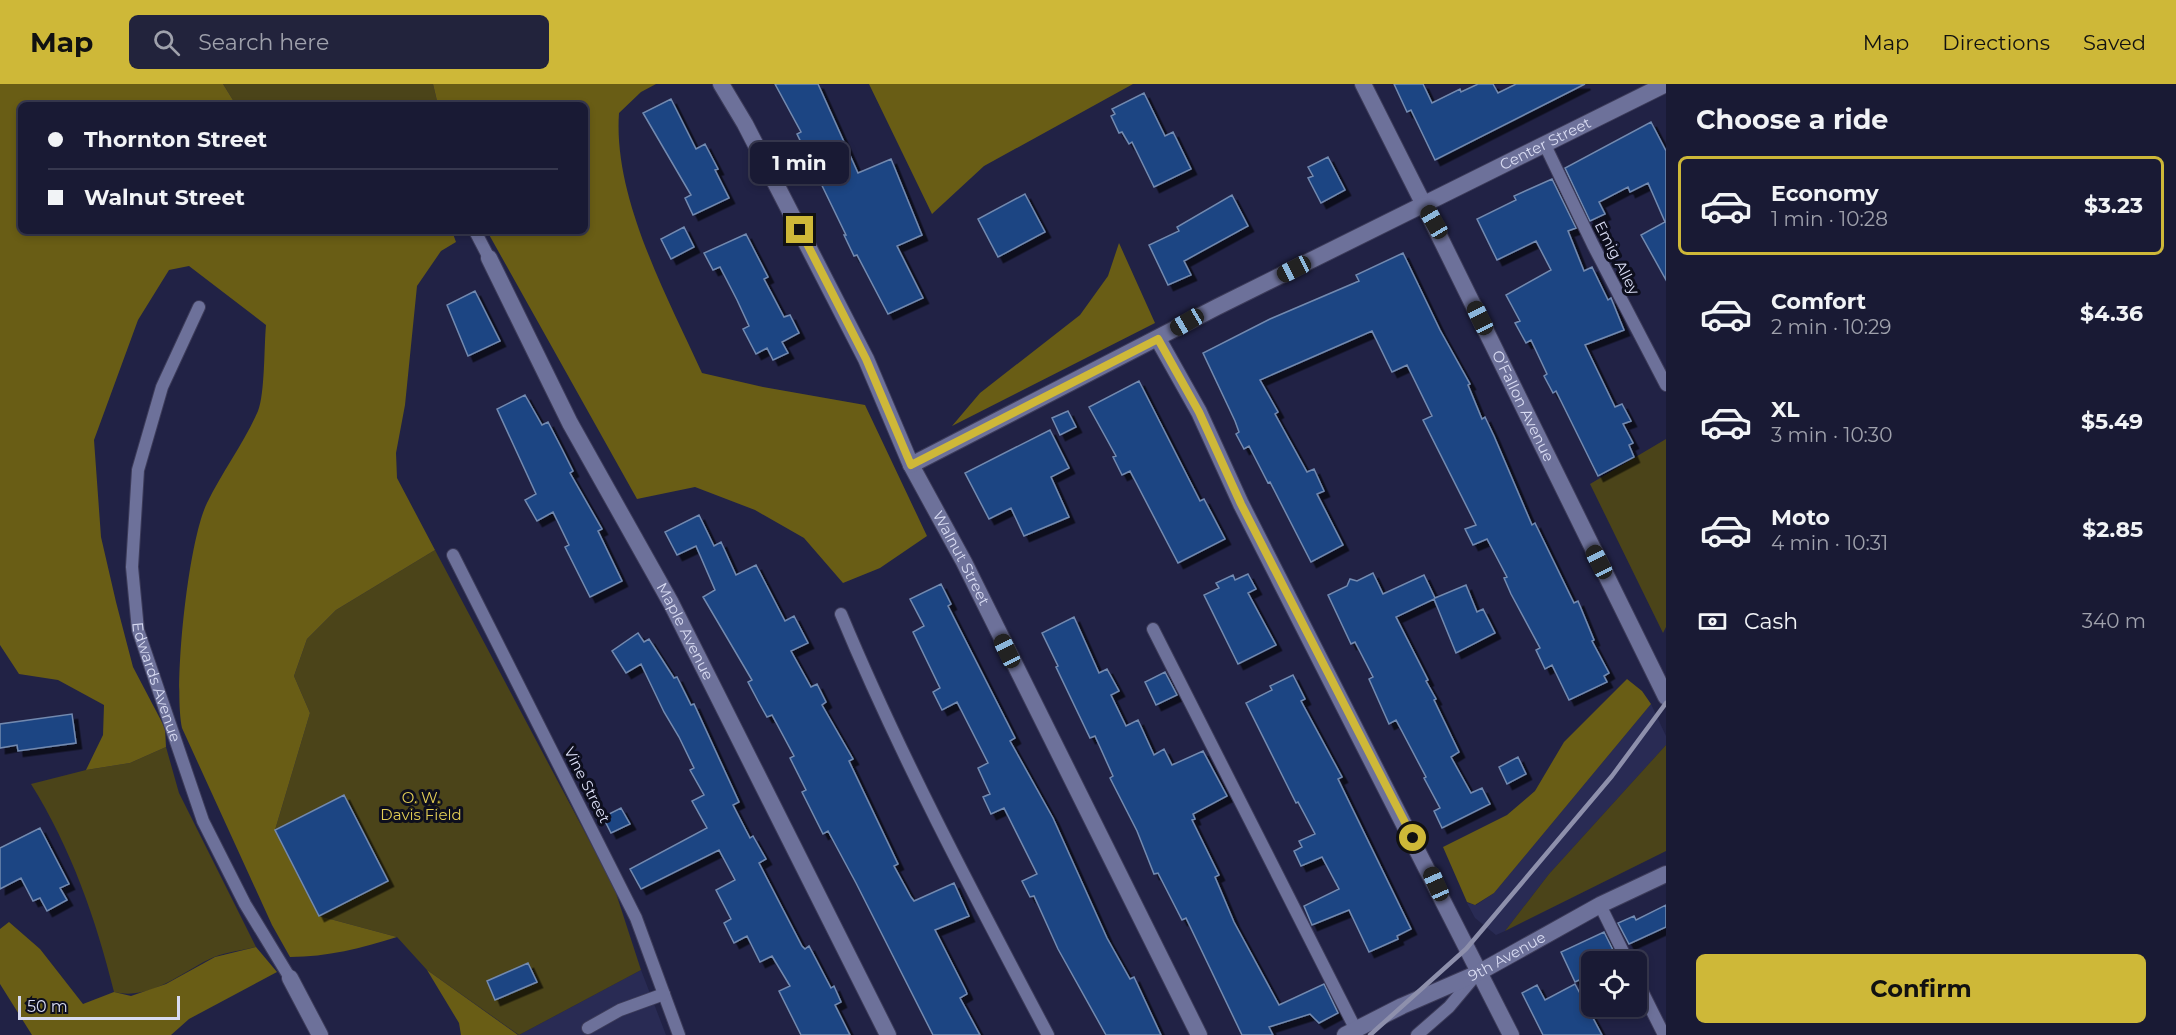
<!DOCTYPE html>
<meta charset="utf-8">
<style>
body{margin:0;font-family:Montserrat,sans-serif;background:#22233c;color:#f1f3f6;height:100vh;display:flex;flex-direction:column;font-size:22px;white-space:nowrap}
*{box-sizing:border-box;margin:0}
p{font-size:20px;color:#9fa1ac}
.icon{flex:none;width:33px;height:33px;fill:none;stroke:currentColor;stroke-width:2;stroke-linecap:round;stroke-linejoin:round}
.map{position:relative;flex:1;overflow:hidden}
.side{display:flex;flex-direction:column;background:#191a34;width:510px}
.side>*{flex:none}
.hud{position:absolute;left:18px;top:18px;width:570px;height:132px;border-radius:9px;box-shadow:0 3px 9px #0003,0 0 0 2px #37384f;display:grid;align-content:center;height:132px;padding:0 30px;background:#191a34}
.tools{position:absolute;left:1581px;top:867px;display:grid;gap:12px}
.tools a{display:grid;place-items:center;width:66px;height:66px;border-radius:9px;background:#191a34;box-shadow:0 3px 9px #0003,0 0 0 2px #37384f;font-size:30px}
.scale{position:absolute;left:18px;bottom:15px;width:162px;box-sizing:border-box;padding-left:6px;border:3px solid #d8dbf2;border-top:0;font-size:16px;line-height:21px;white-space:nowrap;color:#d8dbf2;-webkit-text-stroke:4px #0d0e1d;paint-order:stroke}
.end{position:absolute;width:27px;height:27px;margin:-14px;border:8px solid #ceb838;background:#111;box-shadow:0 0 0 3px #111}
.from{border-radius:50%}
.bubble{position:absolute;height:42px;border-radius:9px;background:#191a34;box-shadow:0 3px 9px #0003,0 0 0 2px #37384f;font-size:20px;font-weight:700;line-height:42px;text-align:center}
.car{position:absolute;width:18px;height:36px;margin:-18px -9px;border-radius:8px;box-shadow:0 0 4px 2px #0007;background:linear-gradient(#222 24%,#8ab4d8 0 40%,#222 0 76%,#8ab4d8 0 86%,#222 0)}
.hud b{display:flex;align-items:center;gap:21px;height:57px;font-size:22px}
.hud b+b{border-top:2px solid #37384f}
.hud i{width:15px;height:15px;background:#f1f3f6}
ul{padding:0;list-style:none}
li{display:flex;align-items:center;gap:18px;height:99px;margin:0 12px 9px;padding:0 18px;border:3px solid transparent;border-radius:9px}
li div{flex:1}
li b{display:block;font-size:22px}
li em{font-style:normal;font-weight:700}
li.selected{border-color:#ceb838}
li>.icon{width:54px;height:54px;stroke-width:1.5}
h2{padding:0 30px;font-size:27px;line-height:72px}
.pay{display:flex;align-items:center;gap:15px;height:66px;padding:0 30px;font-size:22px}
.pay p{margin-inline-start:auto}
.cta{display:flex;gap:12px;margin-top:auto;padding:12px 30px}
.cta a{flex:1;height:69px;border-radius:9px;background:#ceb838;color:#111;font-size:24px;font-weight:700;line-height:69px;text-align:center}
header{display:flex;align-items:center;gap:36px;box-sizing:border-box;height:84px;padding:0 30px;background:#ceb838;color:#111}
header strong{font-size:28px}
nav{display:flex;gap:33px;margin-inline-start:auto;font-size:21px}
.search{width:420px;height:54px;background:#22233c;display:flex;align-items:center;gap:15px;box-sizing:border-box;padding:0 21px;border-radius:9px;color:#9fa1ac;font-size:22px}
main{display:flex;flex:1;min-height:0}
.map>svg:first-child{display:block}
</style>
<header>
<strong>Map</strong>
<div class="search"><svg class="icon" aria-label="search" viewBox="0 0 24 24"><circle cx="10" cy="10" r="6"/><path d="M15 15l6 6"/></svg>Search here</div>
<nav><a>Map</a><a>Directions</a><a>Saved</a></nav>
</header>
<main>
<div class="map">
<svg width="1666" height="951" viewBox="0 0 1666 951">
<defs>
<filter id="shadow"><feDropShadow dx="5.5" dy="5.5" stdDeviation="0" flood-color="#0009"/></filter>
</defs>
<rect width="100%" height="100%" fill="#212245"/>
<!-- built -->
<path fill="#292b54" d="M1651 620 1666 652V661L1549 790 1505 847 1496 851 1475 834 1467 819 1476 821 1494 809Z
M641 886 666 951H519Z"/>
<!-- green -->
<path fill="#4b4419" d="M223 0H433L438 21H236Z
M1666 355V543L1663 549 1590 400Z
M435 466 614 803 641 886 519 951 427 886 397 853 319 832 275 746 310 629 294 592 307 555 336 526Z
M1666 661V767L1505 847 1549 790Z
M166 663 179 709 256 863C243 866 227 868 214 873 182 887 152 917 114 908 96 835 71 764 31 700L86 686 130 679Z"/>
<!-- forest -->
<path fill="#695d15" d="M0 0H223L236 21H21V147H452L456 158 441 167 417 202 405 321 396 369 397 394 435 466 336 526 307 555 294 592 310 629 275 746 319 832 397 853C362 864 327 873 290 873L272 841 182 644C173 602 188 458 207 419 222 388 244 359 258 327 265 310 264 262 266 241L189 182 169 186 138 236 94 356 101 453 116 518 133 583 165 644 166 663 130 679 86 686 103 651 104 621 58 596 19 590 0 561Z
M433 0H656L641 8 619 29C613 114 667 212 702 289L763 303 865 321 927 452 880 484 843 499 804 454 755 426 695 403 637 415 487 147H585V21H438Z
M869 0H1133L984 82 932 130Z
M1119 159 1155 239 952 342 980 309 1080 231 1108 192Z
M1627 595 1642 607 1651 620 1494 809 1475 821 1467 818 1443 763 1507 731 1535 707 1564 658Z
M9 838 40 865 83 920 114 908 131 912 166 900 215 873 256 863 277 888 189 935 171 951H32L0 900V845Z
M427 886 518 951H461L459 939Z"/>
<!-- building -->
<path fill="#1f4583" stroke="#728ab0" stroke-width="1.5" filter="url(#shadow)" d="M775 0H818L858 89 891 75 922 151 897 162 923 214 888 230 857 171 854 172 844 151H846L797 50 801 48Z
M1394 0H1423L1432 19 1460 5 1461 8 1478 0H1493L1498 9 1516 0H1585L1435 76 1411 26 1407 28Z
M1144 9 1165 52 1173 48 1191 85 1154 103 1132 58 1129 60 1122 48 1119 49 1111 32 1115 30 1112 25Z
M671 15 696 65 705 60 718 85 715 86 729 114 693 131 685 114 691 111 643 29Z
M1651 38 1666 67V196L1641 151 1665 138 1648 99 1630 108 1628 103 1599 118 1605 130 1590 137 1565 84Z
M1328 73 1345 106 1321 119 1308 94 1313 92 1308 83Z
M1552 95 1576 144 1568 147 1584 187 1592 183 1608 216 1611 214 1624 246 1585 261 1615 323 1622 320 1631 337 1623 340 1633 359 1629 361 1634 373 1598 392 1556 307 1553 309 1544 292 1547 290 1531 256 1526 259 1515 239 1520 237 1506 211 1551 186 1536 157 1497 176 1477 135 1516 116 1514 112Z
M1025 110 1045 148 998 173 978 135Z
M1232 111 1248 142 1184 177 1191 191 1168 201 1149 161 1179 147 1177 143Z
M684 143 694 163 671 175 661 155Z
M746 150 768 193 764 195 784 233 790 231 799 249 782 258 788 269 773 276 767 264 756 270 743 245 749 242 737 216 720 183 713 186 704 169Z
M1403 169 1440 246 1470 300 1468 301 1482 335 1485 333 1494 352 1532 441 1535 439 1574 519 1578 517 1594 556 1592 557 1609 589 1604 592 1607 598 1569 616 1552 581 1545 585 1536 566 1540 564 1511 510 1504 494 1507 493 1487 455 1473 461 1465 445 1476 441 1423 336 1432 332 1407 281 1392 288 1372 247 1260 296 1278 328 1275 330 1307 388 1314 385 1324 407 1317 410 1343 461 1311 478 1270 398 1268 399 1249 362 1244 365 1236 350 1239 348 1235 337 1203 269 1270 235 1359 197 1356 191Z
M475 207 500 257 468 272 447 221Z
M1139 297 1200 417 1204 415 1225 455 1178 479 1130 387 1122 391 1113 373 1116 372 1089 323Z
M525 311 542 341 548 338 562 365 573 387 570 389 602 445 598 447 622 497 590 513 565 463 569 461 553 428 537 437 525 416 536 410 497 325Z
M1068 327 1076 343 1060 351 1052 334Z
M1050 346 1069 384 1051 393 1069 433 1024 452 1011 424 989 435 965 389Z
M699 431 714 462 721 458 736 491 756 481 785 537 794 532 808 559 791 567 811 603 817 600 826 618 822 621 853 675 849 677 898 780 894 782 911 813 914 817 954 799 969 832 935 846 966 907 967 910 960 914 980 951H933L856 799 828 747 823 750 802 708 806 706 790 674 794 672 772 631 767 633 758 617 748 598 752 596 703 513 715 506 696 462 677 471 665 448Z
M1373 489 1383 510 1424 491 1435 514 1466 501 1477 528 1483 525 1495 549 1456 569 1434 515 1396 533 1428 596 1426 597 1436 615 1434 616 1459 668 1451 673 1471 709 1482 704 1490 720 1442 744 1434 727 1440 724 1424 694 1426 693 1396 636 1389 640 1369 595 1373 593 1355 558 1351 560 1328 511 1347 502 1350 495 1357 497Z
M1248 490 1256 505 1248 509 1276 561 1238 580 1204 511 1219 504 1216 499 1233 491 1235 496Z
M941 500 951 520 948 522 1015 654 1010 657 1053 734 1107 854 1130 895 1134 893 1161 951H1106L1058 865 1034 812 1030 813 1022 797 1037 790 1004 724 991 730 983 713 990 710 978 684 988 679 957 618 942 626 933 608 940 604 913 548 924 542 910 515Z
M1074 533 1099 589 1107 585 1119 607 1111 611 1126 642 1138 636 1154 671 1164 665 1172 681 1203 667 1227 712 1193 730 1195 735 1192 736 1219 791 1215 793 1234 838 1279 921 1324 900 1338 929 1319 939 1310 930 1269 943 1273 951H1242L1186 834 1182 836 1158 789 1154 790 1137 747 1110 694 1113 692 1095 652 1090 654 1056 583 1058 582 1042 549Z
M638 549 644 558 649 555 674 594 677 593 691 621 694 620 739 718 733 721 750 754 753 752 766 775 759 779 802 862 805 865 809 862 831 904 834 902 841 918 835 921 850 951H801L779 907 790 902 772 872 760 878 747 852 734 859 724 839 731 835 716 806 735 796 719 766 641 805 630 785 707 744 692 717 704 711 690 686 694 684 679 653 664 628 641 580 626 589 612 567Z
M1165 588 1177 611 1156 621 1145 598Z
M1293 591 1305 615 1301 617 1342 693 1338 695 1411 845 1397 852 1398 855 1369 868 1349 826 1312 841 1304 822 1339 805 1322 773 1301 782 1294 767 1302 763 1299 757 1315 750 1298 718 1296 719 1246 619 1272 606 1270 602Z
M72 630 76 659 18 667 17 661 0 664V640Z
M1518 673 1526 690 1507 700 1499 683Z
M344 711 388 797 319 832 275 746Z
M621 724 630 740 611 749 603 733Z
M40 744 69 800 60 804 67 816 47 827 40 814 33 817 21 794 0 805V764Z
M1666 821V843L1629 860 1618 839 1634 832 1636 836Z
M1604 848 1619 878H1592V890L1575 898 1561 868Z
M528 879 537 898 495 916 487 897Z
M1575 900 1602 951H1543L1522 909 1537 901 1545 916Z"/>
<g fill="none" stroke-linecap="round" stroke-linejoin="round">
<!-- service casing -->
<g stroke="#3d3c5a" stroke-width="14">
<g id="service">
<path d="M1544 59 1593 161 1666 301"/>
<path d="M475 147 489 174"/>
<path id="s1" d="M199 223 162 303 138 386 132 483 138 546 203 737 245 820 290 894"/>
<path d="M453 471 636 834 679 951"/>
<path d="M841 530C901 674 975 813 1048 951"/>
<path d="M1153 545 1356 946"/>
<path d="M1600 821 1628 878"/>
<path d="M1636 895 1664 951"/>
<path d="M588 944 620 926 664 910"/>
<path d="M1417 951 1449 923 1475 892"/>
</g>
</g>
<!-- minor casing -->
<g stroke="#3d3c5a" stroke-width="18">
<g id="minor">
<path id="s2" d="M721 0 745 40 866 275 911 381 964 478 1199 951"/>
<path d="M1363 0 1424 121"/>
<path id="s3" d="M489 174 570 339 671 519 888 951"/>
<path d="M1158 255 1199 328 1241 420 1511 951"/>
<path id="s4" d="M911 381 1217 223 1666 0"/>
<path d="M290 894 320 951"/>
<path id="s5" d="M1345 951 1402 922 1478 889 1600 821 1666 790"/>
</g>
</g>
<!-- tertiary casing -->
<g stroke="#3d3c5a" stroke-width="18">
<g id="tertiary">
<path id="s6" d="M1424 121 1666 613"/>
</g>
</g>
<!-- service -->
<use href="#service" stroke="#6d719a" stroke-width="12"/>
<!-- minor -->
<use href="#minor" stroke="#6d719a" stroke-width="16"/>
<!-- tertiary -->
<use href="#tertiary" stroke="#6d719a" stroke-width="16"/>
<!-- rail -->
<path stroke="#8e90ac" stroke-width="4.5" d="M1370 951 1466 865 1612 692 1666 619"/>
</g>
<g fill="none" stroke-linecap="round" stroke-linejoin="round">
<!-- route -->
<path stroke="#ceb838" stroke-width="8" d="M800 146 866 275 911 381 1158 255 1199 328 1241 420 1413 754"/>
</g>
<g text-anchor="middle" stroke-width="6" stroke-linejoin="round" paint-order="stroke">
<!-- street labels -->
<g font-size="15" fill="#d8dbf2" stroke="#0d0e1d">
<text dy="5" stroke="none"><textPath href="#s4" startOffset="711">Center Street</textPath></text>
<text transform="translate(1617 174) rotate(63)" y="5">Emig Alley</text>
<text dy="5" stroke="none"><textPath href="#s6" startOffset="224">O’Fallon Avenue</textPath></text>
<text dy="5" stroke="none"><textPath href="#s2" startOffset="532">Walnut Street</textPath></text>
<text dy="5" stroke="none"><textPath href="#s3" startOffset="422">Maple Avenue</textPath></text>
<text dy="5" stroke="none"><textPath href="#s1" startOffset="390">Edwards Avenue</textPath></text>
<text transform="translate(587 701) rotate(63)" y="5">Vine Street</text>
<text dy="5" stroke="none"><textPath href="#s5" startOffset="180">9th Avenue</textPath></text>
</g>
<!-- park labels -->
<g font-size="15" fill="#e3ce55" stroke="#0d0e1d">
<text x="421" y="719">O. W.<tspan x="421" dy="17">Davis Field</tspan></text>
</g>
</g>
</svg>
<div class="tools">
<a><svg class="icon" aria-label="locate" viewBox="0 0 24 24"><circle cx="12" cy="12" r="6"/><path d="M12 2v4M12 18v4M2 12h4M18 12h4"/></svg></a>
</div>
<div class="scale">50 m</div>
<i class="end from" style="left:1413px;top:754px"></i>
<i class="end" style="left:800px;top:146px"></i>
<div class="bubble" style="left:750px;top:58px;width:99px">1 min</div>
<i class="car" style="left:1434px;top:138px;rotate:330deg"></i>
<i class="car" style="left:1294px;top:185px;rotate:243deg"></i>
<i class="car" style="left:1480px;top:234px;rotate:334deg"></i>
<i class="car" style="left:1187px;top:238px;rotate:240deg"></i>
<i class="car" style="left:1599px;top:478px;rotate:333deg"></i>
<i class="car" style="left:1007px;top:567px;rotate:334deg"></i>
<i class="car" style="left:1436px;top:800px;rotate:336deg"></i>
<div class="hud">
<b><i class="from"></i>Thornton Street</b>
<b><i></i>Walnut Street</b>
</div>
</div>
<section class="side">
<h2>Choose a ride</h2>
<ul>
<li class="selected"><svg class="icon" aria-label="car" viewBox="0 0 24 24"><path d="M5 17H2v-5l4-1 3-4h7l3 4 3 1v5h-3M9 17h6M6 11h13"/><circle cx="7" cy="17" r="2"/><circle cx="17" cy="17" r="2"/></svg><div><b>Economy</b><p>1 min · 10:28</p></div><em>$3.23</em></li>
<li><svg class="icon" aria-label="car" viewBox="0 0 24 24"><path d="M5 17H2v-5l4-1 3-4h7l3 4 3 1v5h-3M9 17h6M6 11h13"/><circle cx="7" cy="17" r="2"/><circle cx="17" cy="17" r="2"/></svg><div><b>Comfort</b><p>2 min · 10:29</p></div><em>$4.36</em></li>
<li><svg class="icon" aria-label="car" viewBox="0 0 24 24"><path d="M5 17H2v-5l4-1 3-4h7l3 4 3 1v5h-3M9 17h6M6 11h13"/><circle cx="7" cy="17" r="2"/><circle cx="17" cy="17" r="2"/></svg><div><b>XL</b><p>3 min · 10:30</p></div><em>$5.49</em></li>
<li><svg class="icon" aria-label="car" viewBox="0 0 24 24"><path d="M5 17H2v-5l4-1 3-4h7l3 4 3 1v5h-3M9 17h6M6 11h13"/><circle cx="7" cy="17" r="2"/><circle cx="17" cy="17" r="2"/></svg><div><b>Moto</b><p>4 min · 10:31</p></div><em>$2.85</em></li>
</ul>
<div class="pay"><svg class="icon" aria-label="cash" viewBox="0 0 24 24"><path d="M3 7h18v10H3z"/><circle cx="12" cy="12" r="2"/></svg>Cash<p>340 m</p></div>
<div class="cta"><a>Confirm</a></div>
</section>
</main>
